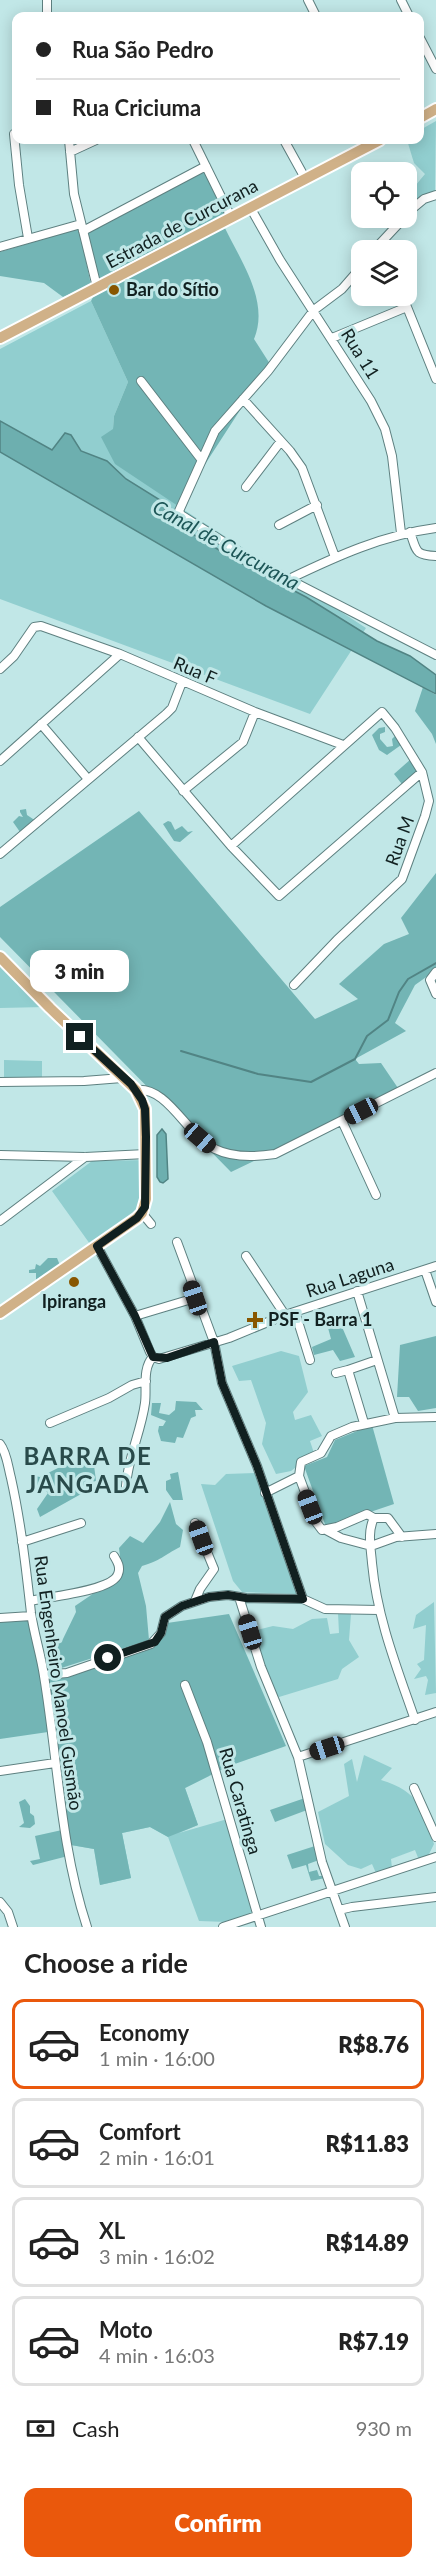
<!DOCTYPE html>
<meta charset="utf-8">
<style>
body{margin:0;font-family:Lato,sans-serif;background:#f6f6f6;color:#222;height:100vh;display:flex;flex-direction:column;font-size:22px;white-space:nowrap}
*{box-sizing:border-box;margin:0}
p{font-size:20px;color:#767676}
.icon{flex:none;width:33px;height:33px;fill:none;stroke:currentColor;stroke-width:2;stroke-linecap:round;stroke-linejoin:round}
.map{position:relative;height:1927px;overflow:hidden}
.details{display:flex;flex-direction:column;background:#fff;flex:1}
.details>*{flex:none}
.banner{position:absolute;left:12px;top:12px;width:412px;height:132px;border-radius:12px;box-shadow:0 3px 15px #0003;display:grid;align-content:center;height:132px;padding:0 24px;background:#fff}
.controls{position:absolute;left:351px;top:162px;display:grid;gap:12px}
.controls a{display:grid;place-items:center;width:66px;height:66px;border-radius:12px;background:#fff;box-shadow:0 3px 15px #0003;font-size:30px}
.end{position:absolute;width:27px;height:27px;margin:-14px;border:8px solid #112020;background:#fff;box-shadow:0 0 0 3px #fff}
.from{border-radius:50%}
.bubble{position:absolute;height:42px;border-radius:12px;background:#fff;box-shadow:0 3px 15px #0003;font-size:20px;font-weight:800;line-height:42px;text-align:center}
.car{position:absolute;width:18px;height:36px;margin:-18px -9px;border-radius:8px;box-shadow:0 0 4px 2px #0007;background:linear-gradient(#222 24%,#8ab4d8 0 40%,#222 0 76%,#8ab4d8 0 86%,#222 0)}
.banner b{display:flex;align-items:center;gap:21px;height:57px;font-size:22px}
.banner b+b{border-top:2px solid #e0e0e0}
.banner i{width:15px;height:15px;background:#222}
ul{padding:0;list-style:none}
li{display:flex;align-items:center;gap:18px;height:90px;margin:0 12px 9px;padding:0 12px;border:3px solid #e0e0e0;border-radius:12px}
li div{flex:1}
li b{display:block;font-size:22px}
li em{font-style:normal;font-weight:800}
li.active{border-color:#ea580c}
li>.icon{width:54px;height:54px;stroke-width:1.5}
h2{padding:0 24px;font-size:27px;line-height:72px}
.pay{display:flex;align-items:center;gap:15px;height:66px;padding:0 24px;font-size:22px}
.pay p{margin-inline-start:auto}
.primary-button{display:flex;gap:12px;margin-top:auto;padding:12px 24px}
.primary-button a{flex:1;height:69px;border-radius:12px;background:#ea580c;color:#fff;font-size:24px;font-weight:800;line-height:69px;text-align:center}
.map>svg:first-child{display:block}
</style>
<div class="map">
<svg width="436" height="1927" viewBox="0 0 436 1927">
<rect width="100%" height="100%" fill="#c1e7e7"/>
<!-- green -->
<path fill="#91cecf" d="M436 121 435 191 418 200 410 192 425 174 414 163 407 140H420V130Z
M91 301 128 382 114 416 113 429 178 506 366 628 310 714 0 599V349Z
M0 961 45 1007 0 1008Z
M4 1060 42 1061V1079L4 1078Z
M148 1160 146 1212 95 1251 52 1191 92 1161Z
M281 1351 299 1356 308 1392 293 1412 295 1420 311 1415 322 1436 310 1441 314 1453 291 1471 276 1474 262 1444 266 1423 251 1380 239 1381 232 1366Z
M255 1473 298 1594 242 1592 233 1581 201 1484 215 1485 226 1474Z
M434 1602 436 1693 425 1695 428 1680 426 1676 414 1679 421 1669 417 1664 424 1660 426 1625 413 1629 416 1615Z
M338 1613 351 1614 349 1640 359 1657 342 1669 338 1679 279 1697 274 1694 253 1631 273 1626 293 1629 312 1619 327 1618 330 1634 339 1633Z
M138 1679 209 1776 185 1788 198 1825 179 1833 231 1818 253 1914 227 1922 199 1921 168 1837 150 1827 122 1833 131 1878 100 1885 94 1849 71 1845Z
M364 1755 392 1768 381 1780C420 1792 421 1808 434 1844L428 1856 419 1860 415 1850 391 1859 392 1868 376 1873 372 1864 361 1869 348 1865 325 1844 318 1812 349 1796 344 1764 352 1759 357 1782Z"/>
<!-- forest -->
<path fill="#73b5b5" d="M206 170 226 214 100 281 86 233Z
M224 226C240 260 270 301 254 339L270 364 178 506 115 464 101 437 113 429 114 416 128 382 91 301 93 297Z
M79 228 91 285 63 297 44 283 0 276V252Z
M423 687 436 695V744L432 734 415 711Z
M385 727V732L380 734V739L387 747 393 746 392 739 396 735 401 745 387 755 379 750 372 735 379 728Z
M411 759 420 777 405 788 394 774Z
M26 809 27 815 36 821 26 830 20 832 13 822 19 816 23 817 20 812V810Z
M139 811 315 1019 358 999 339 984 384 944 409 934 401 918 436 873V970L415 985 395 1023 406 1031 355 1059 359 1064 381 1063 400 1091 231 1172 0 937V907Z
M168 821 171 822 175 830 182 826 188 832 193 831 180 842 174 841 163 824Z
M48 1258H57L61 1268 51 1276 46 1273 36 1280V1273H29V1270L35 1269 36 1264 40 1266Z
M339 1320 355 1357 340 1361 333 1350 314 1355 312 1347 331 1339 327 1324Z
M436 1336V1408L418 1411 409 1397H397L400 1345Z
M176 1401 196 1402 203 1410H195L196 1416 191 1418 183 1438 177 1437 175 1443 161 1441 158 1431 159 1426H163L166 1421 151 1415 152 1403H161L159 1413 169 1415 175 1410Z
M372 1425 394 1504 326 1527 304 1466 327 1457 335 1440Z
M72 1461 87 1465H94L96 1481 89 1483 90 1489 40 1517 37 1509 48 1493 43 1488 33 1487 30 1475 40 1477Z
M178 1472 183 1500H173L166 1490V1481L171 1479 170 1474Z
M170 1502 176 1524 183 1530 180 1547C164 1555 160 1561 142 1566L138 1573 146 1606 149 1640 52 1671 45 1643 62 1641 76 1612 75 1606 122 1574 119 1548 130 1536 143 1543 160 1522Z
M229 1614 286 1746 229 1766 185 1788 198 1825 168 1837 150 1827 122 1833 131 1878 100 1885 94 1849 71 1845 62 1811 48 1680 140 1651 160 1641 167 1623Z
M30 1620 43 1674 48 1732 0 1739V1621Z
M305 1798 307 1810 275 1822 270 1810Z
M25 1799 30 1806V1813L34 1816 35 1824 30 1828 19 1827 24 1823 19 1802Z
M62 1830 68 1856 33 1865 30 1861 40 1859 35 1836Z
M315 1846 319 1860 308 1864 309 1872 317 1870 319 1876H324L325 1878 311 1881 306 1865 292 1869 287 1855Z"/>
<!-- water -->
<path fill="#6dafaf" stroke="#518484" stroke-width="1.5" d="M0 421 52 450 65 433 71 435 81 451 107 461 126 479 168 505 161 515 239 562 306 597 377 641 410 656 436 675V694L266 606 0 452Z
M162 1129 166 1134 168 1179 163 1183 160 1182 157 1177V1135Z"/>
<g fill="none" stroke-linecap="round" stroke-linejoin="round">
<!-- stream -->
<path stroke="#518484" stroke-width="2" d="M181 1051 258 1074 311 1082 355 1059 367 1036 388 1020 399 992 408 979 436 963"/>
<!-- minor casing -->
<g stroke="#5e8080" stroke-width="10">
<path id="minor" d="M47 0V16
M308 0 316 16
M401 0 409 16
M420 38 436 69
M14 134 19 185 28 238
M69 140 74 194 97 287
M193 140 231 217
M284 140 305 178
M70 152 96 140
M250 207 280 260 371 401 385 429 392 456 401 533
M406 214 424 199 436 195
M83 231 206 166
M0 247 81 224
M374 250 404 218
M362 266 342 289 314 310 268 371 215 431 179 511 181 515 257 563 436 655
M332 338 407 307 436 379
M141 381 201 459
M243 399 290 451 302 468 335 557
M246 487 281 441
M279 525 317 505
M410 532C417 551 414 555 436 556
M289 579C337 556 383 535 436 528
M0 669 14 656 34 627 41 626 120 654 255 712 343 745
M41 724 88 779
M138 737 231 846 279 896 422 772
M0 761 120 654
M183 791 243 742 255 712
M231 846 382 712 395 728 422 772 429 801 425 816 402 879 337 940 294 985
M0 854 166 714 172 708 182 682
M436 972 430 980 436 994
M0 1082 84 1081 122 1078
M136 1090C168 1086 187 1136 215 1149 233 1158 255 1157 275 1154L436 1073
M342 1121 376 1195
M0 1155 85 1157 146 1154
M142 1213 151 1224
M0 1221 85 1157
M177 1242 214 1342 222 1383 257 1466 303 1599 325 1609 379 1610
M97 1246 135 1316 150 1352 153 1357 159 1359 229 1338 285 1315 436 1266
M246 1256 285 1315
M425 1270 436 1302
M357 1291 395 1418
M295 1312 310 1360
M135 1316 195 1298
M348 1370 377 1360
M336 1373 348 1370 364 1423
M50 1423 109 1398 132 1385 146 1381
M0 1444C7 1453 8 1467 11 1478 21 1523 26 1568 31 1613 34 1634 41 1655 44 1676 58 1760 60 1845 87 1927
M299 1476 316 1522 322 1530 337 1527 367 1514 374 1518C367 1532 371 1549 372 1563 377 1618 397 1668 415 1720
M126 1486C128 1457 141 1432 145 1403 147 1389 142 1368 153 1357
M265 1493 299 1476 301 1462 321 1453 331 1436 352 1427 395 1418 436 1417
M374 1518H388L402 1537
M326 1530 341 1538 371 1546
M22 1542 81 1523
M371 1546 396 1537 436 1534
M239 1597 261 1667 298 1757 322 1862 345 1927
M30 1601C47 1597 113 1591 118 1574 121 1567 117 1561 114 1556
M195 1601 200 1589 214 1569 195 1523
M0 1618 31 1616
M44 1675 67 1673 151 1644 161 1633 165 1617 182 1606 209 1597 228 1595 246 1598 303 1599
M185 1685 207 1742 261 1927
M298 1757 436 1712
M0 1771 55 1763
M414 1788 436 1837
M0 1902 8 1912 13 1927
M339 1910 352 1907 436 1897
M223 1927 436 1857"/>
</g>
<!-- major casing -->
<g stroke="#fff" stroke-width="14">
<path id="major" d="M420 118 436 109
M0 338 380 140
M0 957 50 1008 136 1090 145 1109 146 1199 142 1213 137 1218 0 1313"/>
</g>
<!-- minor -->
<use href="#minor" stroke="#fff" stroke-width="8"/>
<!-- major -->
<use href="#major" stroke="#d0b188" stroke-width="10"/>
</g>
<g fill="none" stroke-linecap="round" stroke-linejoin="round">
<!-- route -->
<path stroke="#112020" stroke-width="8" d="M80 1037 131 1084 142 1100 145 1109 146 1137 145 1207 137 1218 97 1246 135 1316 153 1357 167 1358 214 1342 222 1383 257 1466 303 1599 246 1598 228 1595 209 1597 182 1606 165 1617 161 1633 155 1642 108 1658"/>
</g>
<!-- markers -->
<g fill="#885600" stroke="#c1e7e7" stroke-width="2">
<circle cx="114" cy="290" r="6"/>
<circle cx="74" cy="1282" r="6"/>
<path d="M252 1311h6v6h6v6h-6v6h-6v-6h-6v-6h6z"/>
</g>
<g text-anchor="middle" stroke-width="6" stroke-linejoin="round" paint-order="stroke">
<!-- street labels -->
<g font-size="18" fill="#112020" stroke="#c1e7e7">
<text transform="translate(182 224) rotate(-28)" y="6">Estrada de Curcurana</text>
<text transform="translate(360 354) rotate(58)" y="6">Rua 11</text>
<text transform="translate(195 671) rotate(23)" y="6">Rua F</text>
<text transform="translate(400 841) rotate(-70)" y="6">Rua M</text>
<text transform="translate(350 1278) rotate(-18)" y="6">Rua Laguna</text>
<text transform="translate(58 1683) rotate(82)" y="6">Rua Engenheiro Manoel Gusmão</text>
<text transform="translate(240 1801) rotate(74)" y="6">Rua Caratinga</text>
</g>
<!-- poi labels -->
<g font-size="18" font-weight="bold" fill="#112020" stroke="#c1e7e7" text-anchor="start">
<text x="126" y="296">Bar do Sítio</text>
<text x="74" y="1308" text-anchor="middle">Ipiranga</text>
<text x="268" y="1326">PSF - Barra 1</text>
</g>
<!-- water labels -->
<g font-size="20" font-style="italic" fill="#1d5657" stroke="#c1e7e7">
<text transform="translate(226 545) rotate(29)" y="7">Canal de Curcurana</text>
</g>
<!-- district labels -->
<g font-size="24" font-weight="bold" letter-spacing="1.5" fill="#294a4a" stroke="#c1e7e7">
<text x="88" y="1465">BARRA DE<tspan x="88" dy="28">JANGADA</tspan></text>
</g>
</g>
</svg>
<div class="controls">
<a><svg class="icon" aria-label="locate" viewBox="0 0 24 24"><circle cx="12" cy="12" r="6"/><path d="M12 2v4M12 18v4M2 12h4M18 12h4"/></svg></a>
<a><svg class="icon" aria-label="layers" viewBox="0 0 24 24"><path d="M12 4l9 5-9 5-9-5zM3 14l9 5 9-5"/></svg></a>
</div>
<i class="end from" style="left:108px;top:1658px"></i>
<i class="end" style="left:80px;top:1037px"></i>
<div class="bubble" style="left:30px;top:950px;width:99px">3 min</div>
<i class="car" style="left:361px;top:1111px;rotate:243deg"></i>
<i class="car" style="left:200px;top:1138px;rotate:131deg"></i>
<i class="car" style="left:195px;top:1298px;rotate:341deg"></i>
<i class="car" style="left:310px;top:1507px;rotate:339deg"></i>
<i class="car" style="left:201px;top:1538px;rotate:340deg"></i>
<i class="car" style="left:250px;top:1632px;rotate:343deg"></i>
<i class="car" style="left:327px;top:1748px;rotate:252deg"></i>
<div class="banner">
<b><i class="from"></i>Rua São Pedro</b>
<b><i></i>Rua Criciuma</b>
</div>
</div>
<section class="details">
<h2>Choose a ride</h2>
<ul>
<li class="active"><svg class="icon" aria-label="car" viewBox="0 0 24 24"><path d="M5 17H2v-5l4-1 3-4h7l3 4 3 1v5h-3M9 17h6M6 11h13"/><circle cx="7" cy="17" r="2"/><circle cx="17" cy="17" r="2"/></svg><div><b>Economy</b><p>1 min · 16:00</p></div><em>R$8.76</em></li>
<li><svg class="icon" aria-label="car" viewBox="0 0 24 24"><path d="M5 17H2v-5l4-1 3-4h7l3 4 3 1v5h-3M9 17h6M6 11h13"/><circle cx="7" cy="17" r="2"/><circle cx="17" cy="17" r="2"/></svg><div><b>Comfort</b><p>2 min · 16:01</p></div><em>R$11.83</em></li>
<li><svg class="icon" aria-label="car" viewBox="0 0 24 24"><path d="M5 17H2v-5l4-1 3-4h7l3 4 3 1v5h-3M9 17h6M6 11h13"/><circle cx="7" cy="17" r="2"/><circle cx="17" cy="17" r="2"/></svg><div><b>XL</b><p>3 min · 16:02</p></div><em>R$14.89</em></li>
<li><svg class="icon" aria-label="car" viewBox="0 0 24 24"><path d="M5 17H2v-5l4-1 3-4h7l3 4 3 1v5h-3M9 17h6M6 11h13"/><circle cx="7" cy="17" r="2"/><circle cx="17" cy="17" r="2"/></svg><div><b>Moto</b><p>4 min · 16:03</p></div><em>R$7.19</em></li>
</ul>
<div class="pay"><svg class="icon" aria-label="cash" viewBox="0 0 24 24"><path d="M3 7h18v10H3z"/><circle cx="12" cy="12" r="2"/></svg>Cash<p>930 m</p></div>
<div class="primary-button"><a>Confirm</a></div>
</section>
